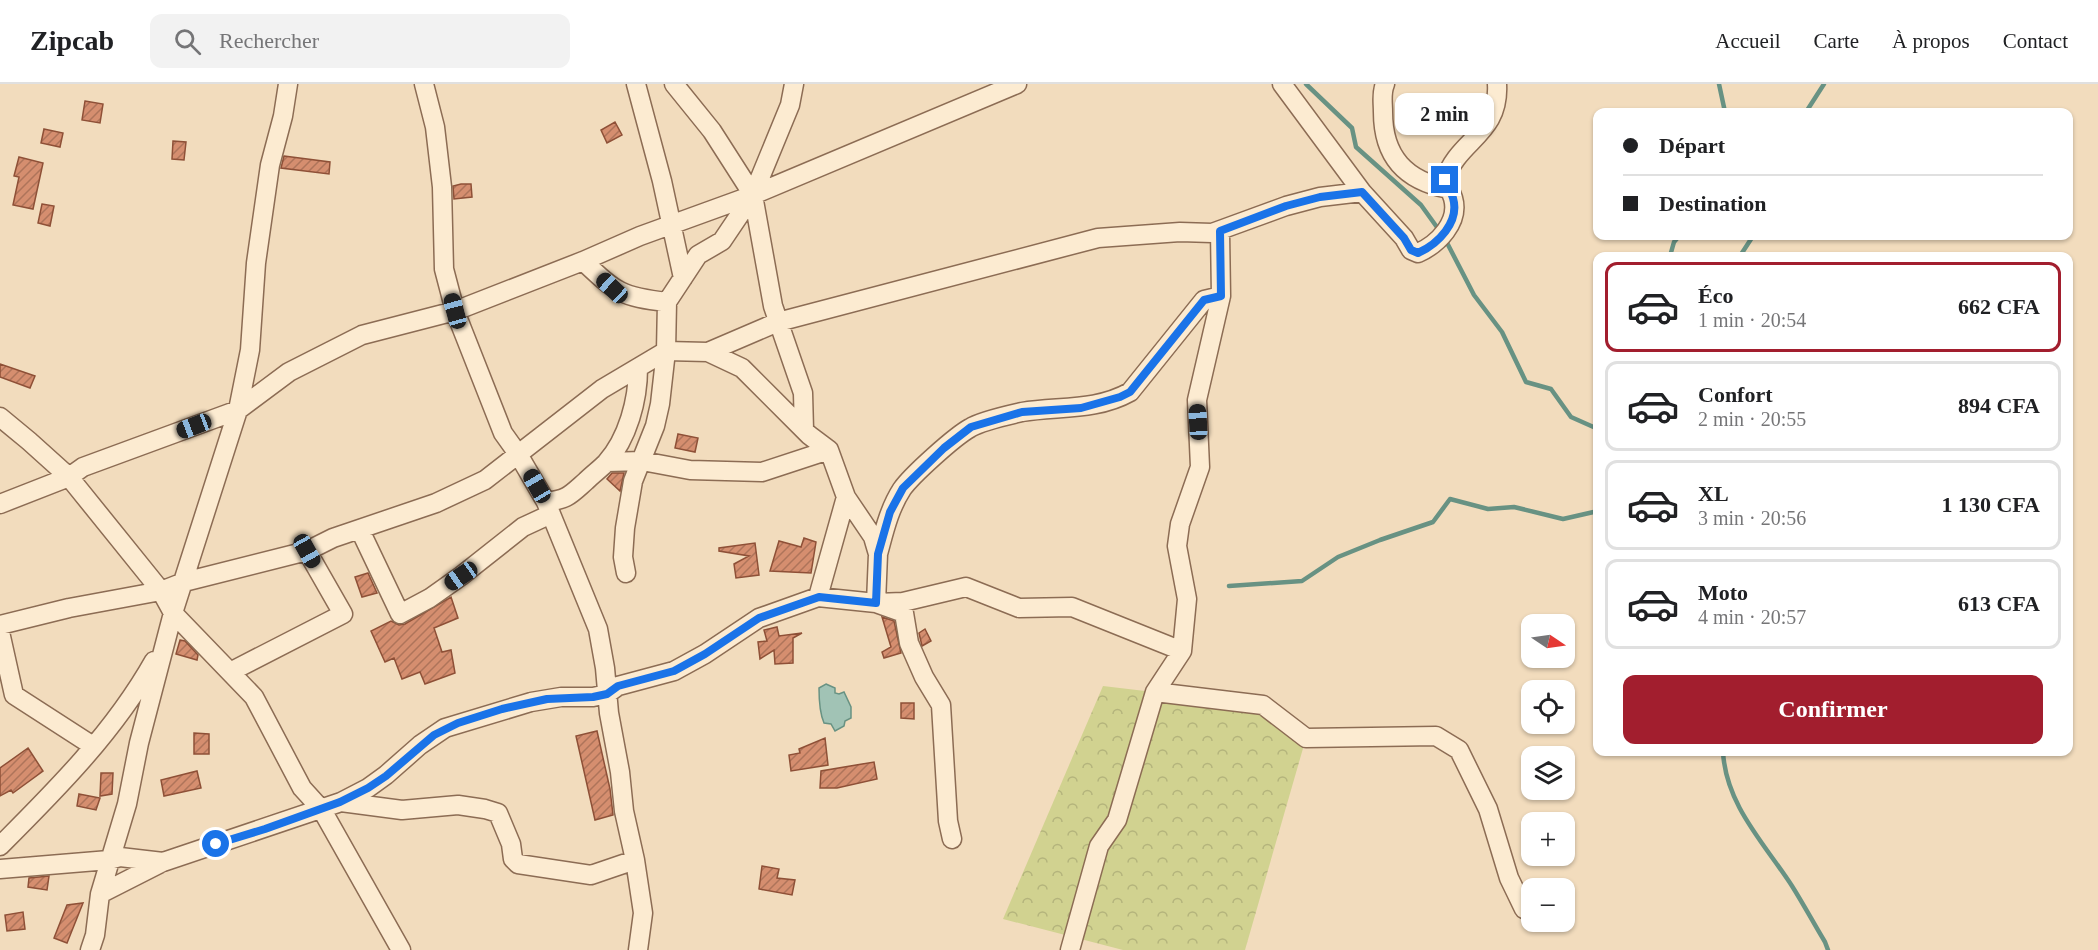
<!DOCTYPE html>
<html lang="fr">
<meta charset="utf-8">
<style>
body{margin:0;font-family:Georgia,serif;background:#f2f2f2;color:#202124;height:100vh;display:flex;flex-direction:column;font-size:22px;white-space:nowrap}
*{box-sizing:border-box;margin:0}
p{font-size:20px;color:#757577}
.icon{flex:none;width:33px;height:33px;fill:none;stroke:currentColor;stroke-width:2;stroke-linecap:round;stroke-linejoin:round}
.map{position:relative;flex:1;overflow:hidden}
.details{position:absolute;left:1593px;top:168px;width:480px;height:504px;display:flex;flex-direction:column;background:#fff;border-radius:12px;box-shadow:0 2px 4px #0004}
.details>*{flex:none}
.hud{position:absolute;left:1593px;top:24px;width:480px;height:132px;border-radius:12px;box-shadow:0 2px 4px #0004;display:grid;align-content:center;height:132px;padding:0 30px;background:#fff}
.needle{width:39px;rotate:103deg}
.fabs{position:absolute;left:1521px;top:530px;display:grid;gap:12px}
.fabs a{display:grid;place-items:center;width:54px;height:54px;border-radius:12px;background:#fff;box-shadow:0 2px 4px #0004;font-size:30px}
.end{position:absolute;width:27px;height:27px;margin:-14px;border:8px solid #1a73e8;background:#fff;box-shadow:0 0 0 3px #fff}
.from{border-radius:50%}
.bubble{position:absolute;height:42px;border-radius:12px;background:#fff;box-shadow:0 2px 4px #0004;font-size:20px;font-weight:700;line-height:42px;text-align:center}
.car{position:absolute;width:18px;height:36px;margin:-18px -9px;border-radius:8px;box-shadow:0 0 4px 2px #0007;background:linear-gradient(#222 24%,#8ab4d8 0 40%,#222 0 76%,#8ab4d8 0 86%,#222 0)}
.hud b{display:flex;align-items:center;gap:21px;height:57px;font-size:22px}
.hud b+b{border-top:2px solid #e0e0e0}
.hud i{width:15px;height:15px;background:#202124}
ul{padding:10px 0 0;list-style:none}
li{display:flex;align-items:center;gap:18px;height:90px;margin:0 12px 9px;padding:0 18px;border:3px solid #e0e0e0;border-radius:12px}
li div{flex:1}
li b{display:block;font-size:22px}
li em{font-style:normal;font-weight:700}
li.on{border-color:#a21e2e}
li>.icon{width:54px;height:54px;stroke-width:1.5}
.primary-button{display:flex;gap:12px;margin-top:auto;padding:12px 30px}
.primary-button a{flex:1;height:69px;border-radius:12px;background:#a21e2e;color:#fff;font-size:24px;font-weight:700;line-height:69px;text-align:center}
header{display:flex;align-items:center;gap:36px;box-sizing:border-box;height:84px;padding:0 30px;background:#fff;border-bottom:2px solid #e0e0e0}
header strong{font-size:28px}
nav{display:flex;gap:33px;margin-inline-start:auto;font-size:21px}
.search{width:420px;height:54px;background:#f2f2f2;display:flex;align-items:center;gap:15px;box-sizing:border-box;padding:0 21px;border-radius:12px;color:#757577;font-size:22px}
.map>svg:first-child{display:block}
</style>
<header>
<strong>Zipcab</strong>
<div class="search"><svg class="icon" aria-label="search" viewBox="0 0 24 24"><circle cx="10" cy="10" r="6"/><path d="M15 15l6 6"/></svg>Rechercher</div>
<nav><a>Accueil</a><a>Carte</a><a>À propos</a><a>Contact</a></nav>
</header>
<div class="map">
<svg width="2098" height="866" viewBox="0 0 2098 866">
<defs>
<pattern id="forest-crowns" width="20" height="18" patternUnits="userSpaceOnUse" patternTransform="scale(1.5)"><rect width="20" height="18" fill="#d1d290"/><path d="M2 6a3 3 0 1 1 6 0M12 15a3 3 0 1 1 6 0" fill="none" stroke="#b4b47c"/></pattern>
<pattern id="building-hatch" width="6" height="6" patternUnits="userSpaceOnUse" patternTransform="scale(1.5)"><rect width="6" height="6" fill="#d58e6f"/><path d="M-1 1l2-2M0 6l6-6M5 7l2-2" fill="none" stroke="#ae745a"/></pattern>
</defs>
<rect width="100%" height="100%" fill="#f2dcbd"/>
<!-- forest -->
<path fill="url(#forest-crowns)" d="M1103 602 1263 621 1306 654 1245 866H1123L1003 835Z"/>
<!-- water -->
<path fill="#a1c3b5" stroke="#689283" stroke-width="1.5" d="M826 600 835 604V609L839 610 844 608 851 623V634L845 637 844 642 835 647 831 640 824 639C820 630 819 614 819 604Z"/>
<g fill="none" stroke-linecap="round" stroke-linejoin="round">
<!-- stream -->
<path stroke="#689283" stroke-width="4.5" d="M1306 0 1352 44 1356 63 1421 121 1439 146
M1719 0 1725 28
M1806 28 1824 0
M1444 153 1474 211 1502 248 1526 298 1551 305 1571 333 1598 345
M1670 172 1674 158 1679 152
M1740 172 1753 152
M1229 502 1302 497 1338 473 1380 456 1433 438 1450 415 1488 425 1514 423 1563 435 1598 427
M1723 668C1726 721 1764 759 1792 802 1804 821 1814 840 1825 858L1828 866"/>
</g>
<!-- building -->
<path fill="url(#building-hatch)" stroke="#8e5037" stroke-width="1.5" d="M85 17 103 20 100 39 82 36Z
M615 38 622 51 607 59 601 46Z
M44 45 63 49 60 63 41 59Z
M173 57 186 58 184 76 172 75Z
M284 72 330 78 329 90 281 84Z
M19 73 43 79 33 125 13 121 19 93 14 92Z
M461 100H471L472 113 454 115 453 102Z
M42 120 54 122 50 142 38 139Z
M0 280 35 292 30 304 0 293Z
M678 350 698 354 695 368 675 364Z
M612 389H624L620 407 607 395Z
M804 454 816 458 811 489 770 487 779 457 801 463Z
M755 459 759 491 736 494 734 480 749 472 719 467V464Z
M368 489 377 509 362 513 355 493Z
M451 513 458 534 434 544 442 568 451 566 455 589 425 600 420 588 402 595 394 574 385 578 371 547 391 537 399 541 405 540Z
M882 533 894 537 901 569 884 574 882 568 891 563Z
M777 543 779 552 802 549 793 554V579L775 580 774 566 760 575 758 558 767 557 764 546Z
M925 545 931 557 922 562 919 549Z
M180 556 185 557 198 571 197 576 176 570Z
M901 619H914V635L901 634Z
M597 647 610 705 613 731 595 736 576 652Z
M194 649 209 650V670H194Z
M825 654 828 681 791 687 789 671 800 669 799 665Z
M28 664 43 687 13 709 11 706 0 712V684Z
M874 678 877 695 837 704H820L821 687Z
M197 687 201 704 164 712 161 696Z
M101 689H113L112 710 100 712Z
M79 710 100 714 96 726 77 722Z
M762 782 779 785 777 794 795 796 792 811 759 805Z
M49 792 47 806 28 803 29 794Z
M83 819 67 859 54 854 67 821Z
M23 828 25 845 7 847 5 831Z"/>
<g fill="none" stroke-linecap="round" stroke-linejoin="round">
<!-- minor casing -->
<g stroke="#8c6c54" stroke-width="21">
<path id="minor" d="M424 0 435 43 442 103 444 185 455 227 503 349 518 370 546 418 598 545 605 584 609 629 620 688 624 727 635 776 643 829 638 866
M636 0 662 97 683 194
M674 0 712 47 753 111 773 222 803 309 804 346
M1282 0 1362 108
M1385 0C1381 9 1383 18 1383 28 1383 73 1406 97 1449 105
M583 177C616 208 621 213 667 218
M708 268 742 284 809 351 829 366 846 413 873 453 878 470 876 519 904 529 909 559 924 593 941 621 948 737 952 755
M0 333 29 357 69 393 161 507 173 529 254 613 302 704 322 726 401 866
M607 378 642 377 690 386 762 388 829 366
M546 418C568 415 569 412 586 397 592 391 600 385 606 379 628 354 638 316 638 284
M0 420 69 393 83 383 238 326 289 288 362 251 455 227 583 177 640 152 753 111 1017 0
M360 446 400 530 430 514 461 492 523 443 551 430
M878 470C884 448 889 425 902 405 912 391 954 353 970 344 981 337 1009 331 1022 328 1059 322 1096 327 1130 308L1204 216 1221 212
M626 489 623 473 625 444 633 397 655 342 660 320 666 267 667 218 698 171 722 157 753 111 790 21 794 0
M818 513 846 413
M0 541 69 524 161 507 184 498 307 467 333 454 436 419 485 396 602 305 666 267 708 268 778 238 1098 154 1180 148 1212 149 1286 122 1320 113 1362 108 1404 154 1411 166 1418 169C1438 160 1460 138 1453 114 1451 108 1448 102 1445 96 1458 55 1500 51 1497 0
M0 548 14 611 93 662
M230 588 343 530 307 467
M1155 608 1263 621 1306 654 1436 652 1459 666 1488 725 1509 794 1524 825
M341 718 402 726 458 721 485 725 498 729 511 760 513 775 518 780 591 791 635 776
M0 762C56 706 114 648 154 577
M0 785 109 776 120 773 163 778
M100 810 163 778 341 718 368 704 386 691 420 661 445 644 531 618 561 613H593L607 610 618 602 674 587 705 570 759 534 818 513 876 519 903 518 966 503 1019 524 1072 523 1182 567
M90 866 95 851 100 810 127 720 139 659 173 529 238 326 250 266 256 179 270 81 283 32 288 0
M1070 866 1099 762 1117 736 1155 608 1182 567 1187 515 1177 462 1180 440 1200 383 1197 316 1221 212 1220 147"/>
</g>
<!-- minor -->
<use href="#minor" stroke="#fcebd1" stroke-width="18"/>
</g>
<g fill="none" stroke-linecap="round" stroke-linejoin="round">
<!-- route -->
<path stroke="#1a73e8" stroke-width="8" d="M216 760 265 745 340 718 368 704 386 692 434 651 458 639 502 625 547 615 593 613 607 610 618 602 674 587 705 570 759 534 819 513 876 519 878 470 890 428 903 404 944 364 971 343 1022 328 1081 324 1120 313 1130 308 1204 216 1221 212 1220 147 1286 122 1320 113 1362 108 1404 154 1411 166 1418 169C1438 160 1460 138 1453 114 1451 108 1448 102 1445 96"/>
</g>
</svg>
<div class="fabs">
<a><svg class="needle" viewBox="-14 -14 28 28"><path d="M0-13l5 13h-10z" fill="#e53935"/><path d="M0 13l5-13h-10z" fill="#757577"/></svg></a>
<a><svg class="icon" aria-label="locate" viewBox="0 0 24 24"><circle cx="12" cy="12" r="6"/><path d="M12 2v4M12 18v4M2 12h4M18 12h4"/></svg></a>
<a><svg class="icon" aria-label="layers" viewBox="0 0 24 24"><path d="M12 4l9 5-9 5-9-5zM3 14l9 5 9-5"/></svg></a>
<a>+</a>
<a>−</a>
</div>
<i class="end from" style="left:216px;top:760px"></i>
<i class="end" style="left:1445px;top:96px"></i>
<div class="bubble" style="left:1395px;top:9px;width:99px">2 min</div>
<i class="car" style="left:612px;top:204px;rotate:313deg"></i>
<i class="car" style="left:455px;top:227px;rotate:345deg"></i>
<i class="car" style="left:1198px;top:338px;rotate:357deg"></i>
<i class="car" style="left:194px;top:342px;rotate:249deg"></i>
<i class="car" style="left:537px;top:402px;rotate:330deg"></i>
<i class="car" style="left:307px;top:467px;rotate:151deg"></i>
<i class="car" style="left:461px;top:492px;rotate:235deg"></i>
<div class="hud">
<b><i class="from"></i>Départ</b>
<b><i></i>Destination</b>
</div>
<section class="details">
<ul>
<li class="on"><svg class="icon" aria-label="car" viewBox="0 0 24 24"><path d="M5 17H2v-5l4-1 3-4h7l3 4 3 1v5h-3M9 17h6M6 11h13"/><circle cx="7" cy="17" r="2"/><circle cx="17" cy="17" r="2"/></svg><div><b>Éco</b><p>1 min · 20:54</p></div><em>662 CFA</em></li>
<li><svg class="icon" aria-label="car" viewBox="0 0 24 24"><path d="M5 17H2v-5l4-1 3-4h7l3 4 3 1v5h-3M9 17h6M6 11h13"/><circle cx="7" cy="17" r="2"/><circle cx="17" cy="17" r="2"/></svg><div><b>Confort</b><p>2 min · 20:55</p></div><em>894 CFA</em></li>
<li><svg class="icon" aria-label="car" viewBox="0 0 24 24"><path d="M5 17H2v-5l4-1 3-4h7l3 4 3 1v5h-3M9 17h6M6 11h13"/><circle cx="7" cy="17" r="2"/><circle cx="17" cy="17" r="2"/></svg><div><b>XL</b><p>3 min · 20:56</p></div><em>1 130 CFA</em></li>
<li><svg class="icon" aria-label="car" viewBox="0 0 24 24"><path d="M5 17H2v-5l4-1 3-4h7l3 4 3 1v5h-3M9 17h6M6 11h13"/><circle cx="7" cy="17" r="2"/><circle cx="17" cy="17" r="2"/></svg><div><b>Moto</b><p>4 min · 20:57</p></div><em>613 CFA</em></li>
</ul>
<div class="primary-button"><a>Confirmer</a></div>
</section>
</div>
